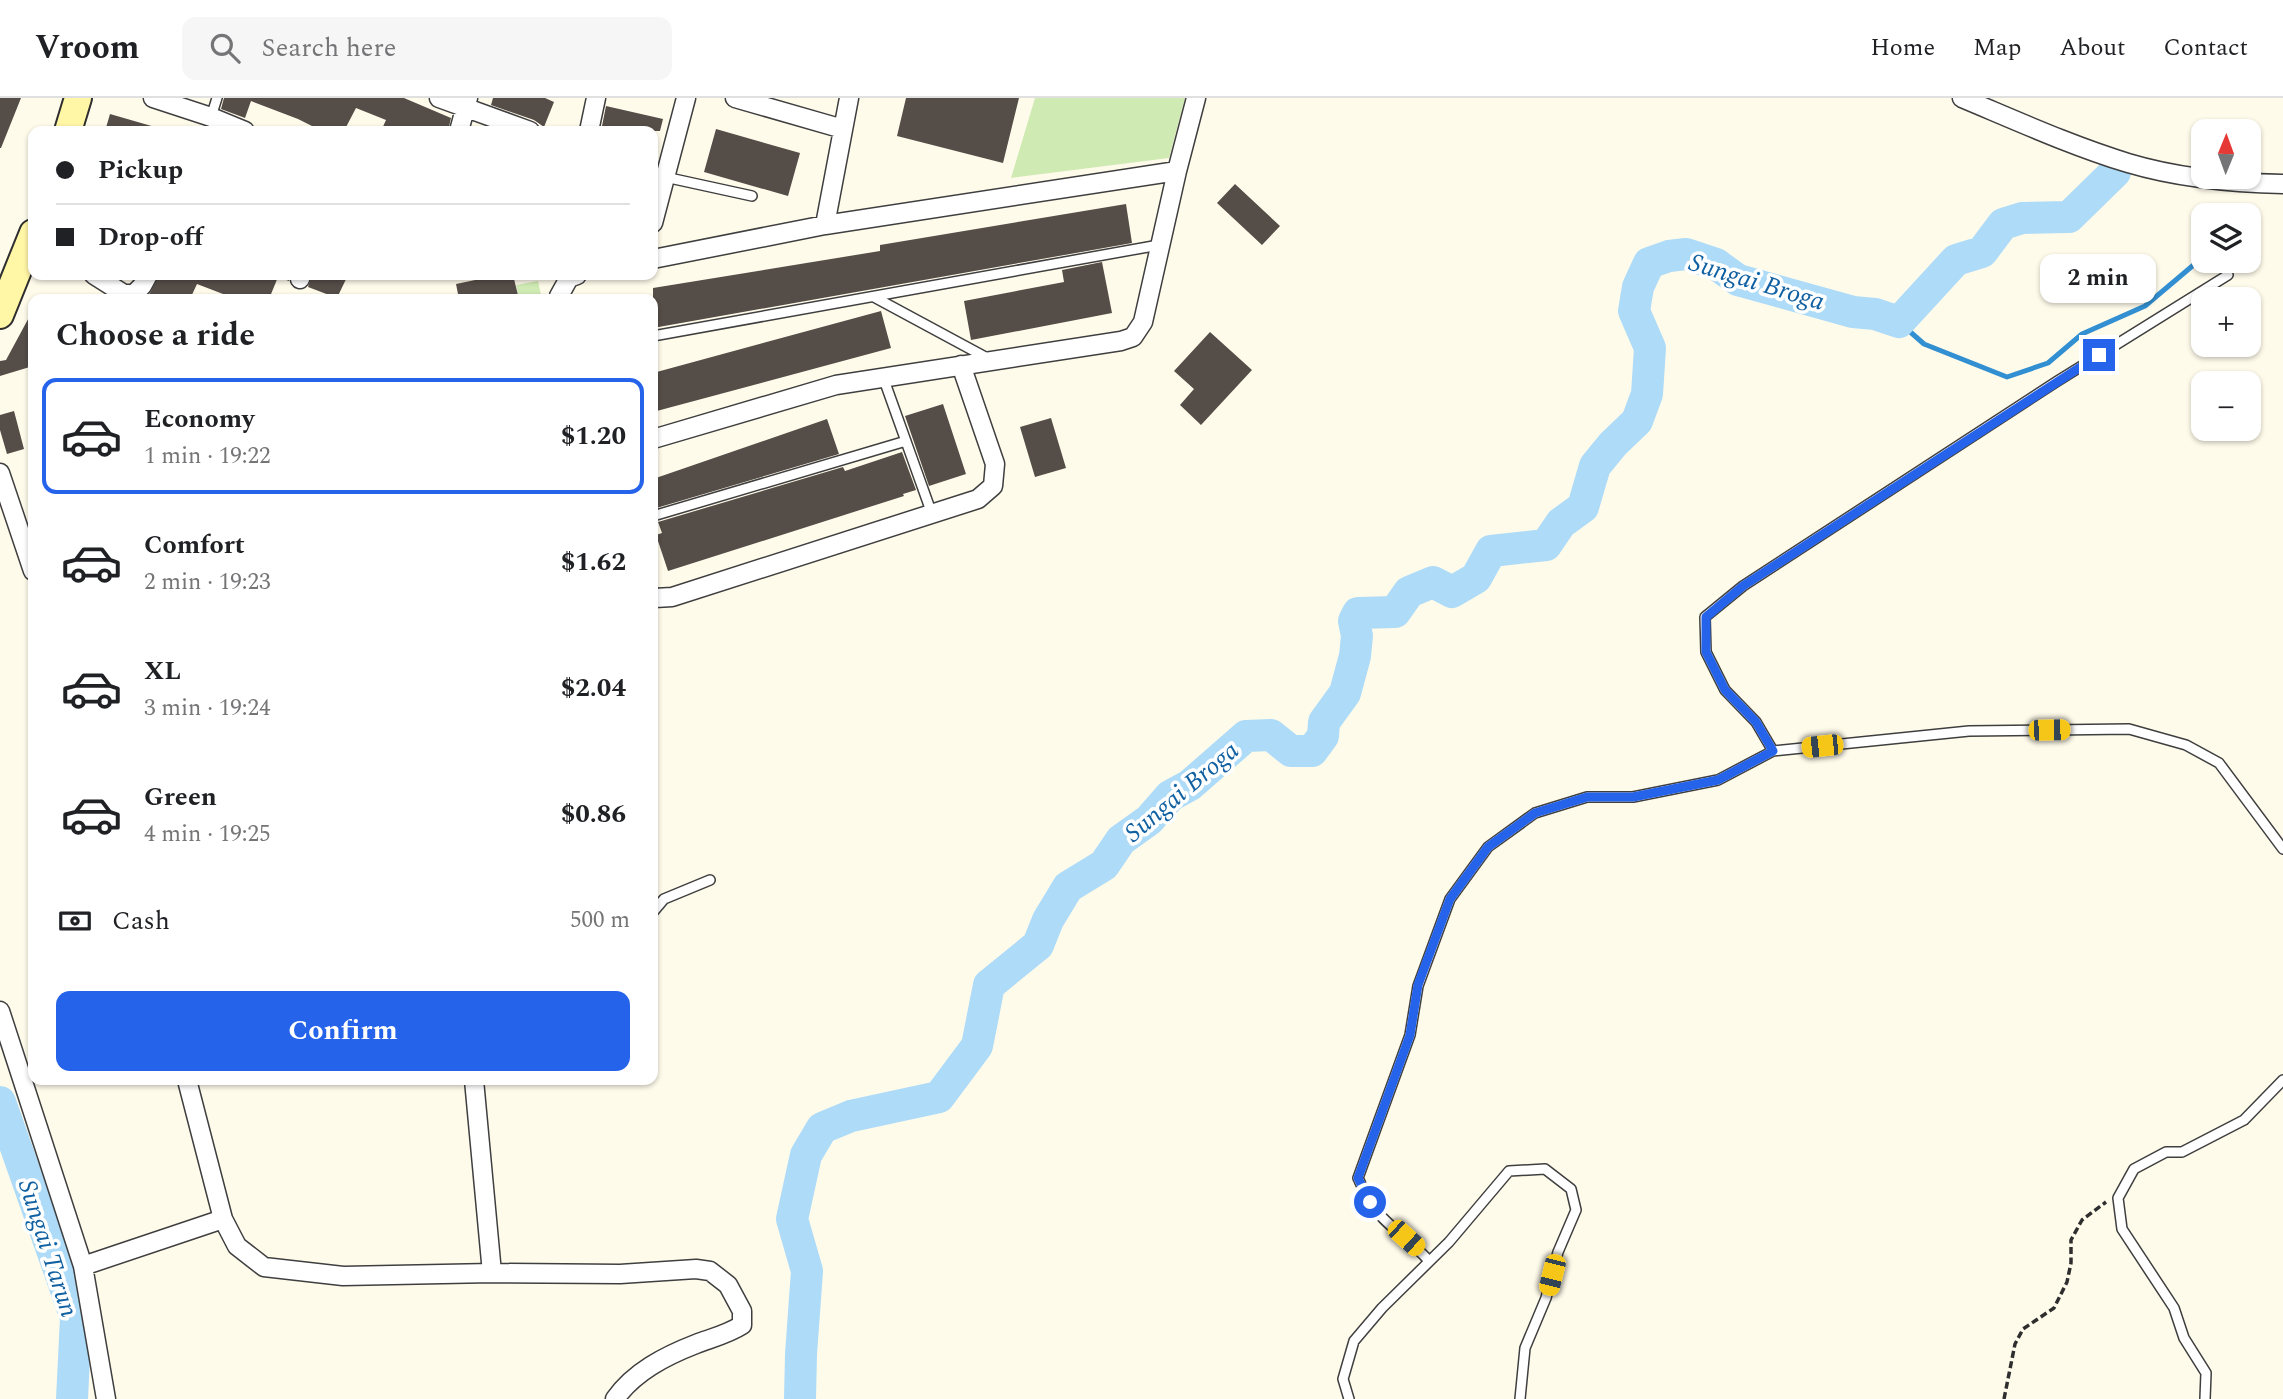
<!DOCTYPE html>
<meta charset="utf-8">
<style>
body{margin:0;font-family:Spectral,serif;background:#f6f6f6;color:#202124;height:100vh;display:flex;flex-direction:column;font-size:26px;white-space:nowrap}
*{box-sizing:border-box;margin:0}
p{font-size:23px;color:#757577}
.icon{flex:none;width:38px;height:38px;fill:none;stroke:currentColor;stroke-width:2;stroke-linecap:round;stroke-linejoin:round}
.map{position:relative;flex:1;overflow:hidden}
.details{position:absolute;left:28px;top:196px;width:630px;height:791px;display:flex;flex-direction:column;background:#fff;border-radius:14px;box-shadow:0 2px 5px #0004}
.details>*{flex:none}
.banner{position:absolute;left:28px;top:28px;width:630px;height:154px;border-radius:14px;box-shadow:0 2px 5px #0004;display:grid;align-content:center;height:154px;padding:0 28px;background:#fff}
.needle{width:46px;rotate:1deg}
.fabs{position:absolute;left:2191px;top:21px;display:grid;gap:14px}
.fabs a{display:grid;place-items:center;width:70px;height:70px;border-radius:14px;background:#fff;box-shadow:0 2px 5px #0004;font-size:35px}
.end{position:absolute;width:32px;height:32px;margin:-16px;border:9px solid #2563eb;background:#fff;box-shadow:0 0 0 4px #fff}
.from{border-radius:50%}
.bubble{position:absolute;height:49px;border-radius:14px;background:#fff;box-shadow:0 2px 5px #0004;font-size:23px;font-weight:700;line-height:49px;text-align:center}
.car{position:absolute;width:21px;height:42px;margin:-21px -10px;border-radius:9px;box-shadow:0 0 5px 2px #0007;background:linear-gradient(#f5c518 24%,#345 0 40%,#f5c518 0 76%,#345 0 86%,#f5c518 0)}
.banner b{display:flex;align-items:center;gap:24px;height:66px;font-size:26px}
.banner b+b{border-top:2px solid #e0e0e0}
.banner i{width:18px;height:18px;background:#202124}
ul{padding:0;list-style:none}
li{display:flex;align-items:center;gap:21px;height:116px;margin:0 14px 10px;padding:0 14px;border:4px solid transparent;border-radius:14px}
li div{flex:1}
li b{display:block;font-size:26px}
li em{font-style:normal;font-weight:700}
li.active{border-color:#2563eb}
li>.icon{width:63px;height:63px;stroke-width:1.5}
h2{padding:0 28px;font-size:32px;line-height:84px}
.pay{display:flex;align-items:center;gap:18px;height:77px;padding:0 28px;font-size:26px}
.pay p{margin-inline-start:auto}
.action{display:flex;gap:14px;margin-top:auto;padding:14px 28px}
.action a{flex:1;height:80px;border-radius:14px;background:#2563eb;color:#fff;font-size:28px;font-weight:700;line-height:80px;text-align:center}
header{display:flex;align-items:center;gap:42px;box-sizing:border-box;height:98px;padding:0 35px;background:#fff;border-bottom:2px solid #e0e0e0}
header strong{font-size:33px}
nav{display:flex;gap:38px;margin-inline-start:auto;font-size:24px}
.search{width:490px;height:63px;background:#f6f6f6;display:flex;align-items:center;gap:18px;box-sizing:border-box;padding:0 24px;border-radius:14px;color:#757577;font-size:26px}
.map>svg:first-child{display:block}
</style>
<header>
<strong>Vroom</strong>
<div class="search"><svg class="icon" aria-label="search" viewBox="0 0 24 24"><circle cx="10" cy="10" r="6"/><path d="M15 15l6 6"/></svg>Search here</div>
<nav><a>Home</a><a>Map</a><a>About</a><a>Contact</a></nav>
</header>
<div class="map">
<svg width="2283" height="1301" viewBox="0 0 2283 1301">
<rect width="100%" height="100%" fill="#fffbeb"/>
<!-- green -->
<path fill="#cfeab3" d="M1035 0H1185L1169 60 1011 80Z
M538 183 542 201H519L516 187Z"/>
<g fill="none" stroke-linecap="round" stroke-linejoin="round">
<!-- stream -->
<path stroke="#3290d2" stroke-width="5" d="M2217 117H2218
M1899 224 1924 246 2007 279 2048 265 2082 236 2145 208 2203 159"/>
<!-- river -->
<path stroke="#addbf8" stroke-width="32" d="M0 1004 76 1220 72 1301
M800 1301 801 1256 807 1173 792 1121 806 1057 822 1030 851 1018 939 999 977 948 989 887 1038 847 1048 822 1068 789 1104 767 1121 742 1149 722 1170 698 1190 687 1246 638 1271 637 1291 653H1312L1323 638 1324 624 1345 595 1355 558 1357 538 1354 523 1358 515 1395 514 1409 494 1433 484 1452 494 1476 480 1491 453 1546 447 1561 425 1583 409 1595 368 1613 346 1637 323 1647 296 1650 250 1634 213 1638 189 1649 165 1669 158 1686 156 1716 166 1738 182 1853 214 1875 216 1899 224 1956 162 1982 154 2003 126 2022 120 2069 119 2115 74"/>
</g>
<!-- building -->
<path fill="#554d48" d="M0 0H21L1 50H0Z
M224 0H404L451 20 448 33H381L386 22 356 10 344 33H322L298 21 251 3 245 20 221 11Z
M493 0H545L554 4 544 29 534 22 491 7Z
M906 0H1019L1003 65 897 38Z
M606 8 663 21 660 33H601Z
M110 16 155 29V33H105Z
M716 31 800 55 788 98 704 74Z
M1235 86 1280 128 1262 147 1217 105Z
M1126 106 1132 145 653 230V190L880 153V147Z
M1102 164 1112 215 971 242 964 203 1064 184 1062 172Z
M159 177H289V183L278 179 269 201H236L197 186 190 201H158L149 197Z
M312 177H348L337 200 308 189Z
M499 177H513L519 201H459L456 186Z
M33 212V268L0 278V263L6 262Z
M881 213 891 250 653 314V275Z
M1210 234 1252 272 1201 327 1180 307 1194 291 1174 273Z
M943 306 966 376 929 388 905 318Z
M14 313 24 351 7 356 0 332V317Z
M1051 320 1066 370 1035 379 1020 329Z
M827 321 839 356 653 411V381Z
M902 354 916 392 903 396 904 398 668 473 656 437 662 435 658 424 843 369 845 373Z"/>
<g fill="none" stroke-linecap="round" stroke-linejoin="round">
<!-- service casing -->
<g stroke="#3f3f3f" stroke-width="12">
<path id="service" d="M211 19 217 0
M665 79 752 98
M874 199 989 261
M653 238 1159 147
M883 279 932 416
M653 418 906 343
M1773 653 1756 624 1725 592 1706 554 1705 519 1743 488 2056 284 2228 177
M653 814 664 801 710 782
M1429 1163C1411 1142 1386 1128 1370 1105 1365 1097 1362 1088 1358 1080L1410 937 1418 888 1450 801 1488 749 1535 715 1587 699H1633L1718 682 1773 653 1969 633 2129 631 2186 647 2219 665 2283 751
M1349 1301 1343 1281 1354 1243 1382 1210 1449 1144 1509 1073 1545 1071 1571 1091 1576 1112 1558 1154 1546 1200 1525 1250 1520 1301
M2205 1301 2206 1275 2184 1240 2174 1210 2122 1131 2118 1100 2134 1071 2166 1054H2182L2244 1022 2283 982"/>
</g>
<!-- minor casing -->
<g stroke="#3f3f3f" stroke-width="21">
<path id="minor" d="M153 0 211 19 245 33
M439 0 530 33
M735 0 843 31
M1962 0C2017 23 2072 48 2128 65 2178 80 2231 85 2283 86
M459 33 468 0
M589 33 596 0
M653 125 686 0
M825 127 849 0
M653 161 825 127 1177 73 1196 0
M94 177 124 196H134L142 188 148 177
M300 181 301 177
M560 201 559 198 569 180 577 177
M653 341 836 287 1121 243 1133 239 1143 224 1177 73
M0 375 33 473
M653 498 655 500 672 499 978 401 993 388 995 366 961 267
M0 913 83 1168 106 1301
M187 982 223 1121 237 1148 264 1169 343 1178 492 1175 620 1176 696 1171 710 1173 728 1187 742 1213V1227C728 1236 712 1240 696 1246 665 1258 634 1274 615 1301
M474 982 492 1175
M83 1168 223 1121"/>
</g>
<!-- secondary casing -->
<g stroke="#2e2e2e" stroke-width="30">
<path id="secondary" d="M68 33 78 0
M0 217 33 135"/>
</g>
<!-- path -->
<path stroke="#2e2e2e" stroke-width="3.5" stroke-dasharray="7 3.5" stroke-linecap="butt" d="M2004 1301 2015 1246 2023 1231 2054 1210 2067 1184 2071 1165V1142L2082 1122 2106 1104"/>
<!-- service -->
<use href="#service" stroke="#fff" stroke-width="9"/>
<!-- minor -->
<use href="#minor" stroke="#fff" stroke-width="18"/>
<!-- secondary -->
<use href="#secondary" stroke="#fff6a6" stroke-width="26"/>
</g>
<g fill="none" stroke-linecap="round" stroke-linejoin="round">
<!-- route -->
<path stroke="#2563eb" stroke-width="9" d="M1370 1104 1358 1080 1410 937 1418 887 1450 801 1488 749 1535 715 1587 699H1633L1718 682 1773 653 1756 624 1725 592 1706 554V519L1743 488 2099 257"/>
</g>
<g text-anchor="middle" stroke-width="7" stroke-linejoin="round" paint-order="stroke">
<!-- water labels -->
<g font-size="26" font-style="italic" fill="#1161a2" stroke="#fff">
<text transform="translate(1757 183) rotate(17)" y="9">Sungai Broga</text>
<text transform="translate(1181 693) rotate(-40)" y="9">Sungai Broga</text>
<text transform="translate(49 1150) rotate(72)" y="9">Sungai Tarun</text>
</g>
</g>
</svg>
<div class="fabs">
<a><svg class="needle" viewBox="-14 -14 28 28"><path d="M0-13l5 13h-10z" fill="#e53935"/><path d="M0 13l5-13h-10z" fill="#757577"/></svg></a>
<a><svg class="icon" aria-label="layers" viewBox="0 0 24 24"><path d="M12 4l9 5-9 5-9-5zM3 14l9 5 9-5"/></svg></a>
<a>+</a>
<a>−</a>
</div>
<i class="end from" style="left:1370px;top:1104px"></i>
<i class="end" style="left:2099px;top:257px"></i>
<div class="bubble" style="left:2040px;top:156px;width:116px">2 min</div>
<i class="car" style="left:2049px;top:632px;rotate:89deg"></i>
<i class="car" style="left:1822px;top:648px;rotate:264deg"></i>
<i class="car" style="left:1406px;top:1140px;rotate:132deg"></i>
<i class="car" style="left:1552px;top:1177px;rotate:194deg"></i>
<div class="banner">
<b><i class="from"></i>Pickup</b>
<b><i></i>Drop-off</b>
</div>
<section class="details">
<h2>Choose a ride</h2>
<ul>
<li class="active"><svg class="icon" aria-label="car" viewBox="0 0 24 24"><path d="M5 17H2v-5l4-1 3-4h7l3 4 3 1v5h-3M9 17h6M6 11h13"/><circle cx="7" cy="17" r="2"/><circle cx="17" cy="17" r="2"/></svg><div><b>Economy</b><p>1 min · 19:22</p></div><em>$1.20</em></li>
<li><svg class="icon" aria-label="car" viewBox="0 0 24 24"><path d="M5 17H2v-5l4-1 3-4h7l3 4 3 1v5h-3M9 17h6M6 11h13"/><circle cx="7" cy="17" r="2"/><circle cx="17" cy="17" r="2"/></svg><div><b>Comfort</b><p>2 min · 19:23</p></div><em>$1.62</em></li>
<li><svg class="icon" aria-label="car" viewBox="0 0 24 24"><path d="M5 17H2v-5l4-1 3-4h7l3 4 3 1v5h-3M9 17h6M6 11h13"/><circle cx="7" cy="17" r="2"/><circle cx="17" cy="17" r="2"/></svg><div><b>XL</b><p>3 min · 19:24</p></div><em>$2.04</em></li>
<li><svg class="icon" aria-label="car" viewBox="0 0 24 24"><path d="M5 17H2v-5l4-1 3-4h7l3 4 3 1v5h-3M9 17h6M6 11h13"/><circle cx="7" cy="17" r="2"/><circle cx="17" cy="17" r="2"/></svg><div><b>Green</b><p>4 min · 19:25</p></div><em>$0.86</em></li>
</ul>
<div class="pay"><svg class="icon" aria-label="cash" viewBox="0 0 24 24"><path d="M3 7h18v10H3z"/><circle cx="12" cy="12" r="2"/></svg>Cash<p>500 m</p></div>
<div class="action"><a>Confirm</a></div>
</section>
</div>
